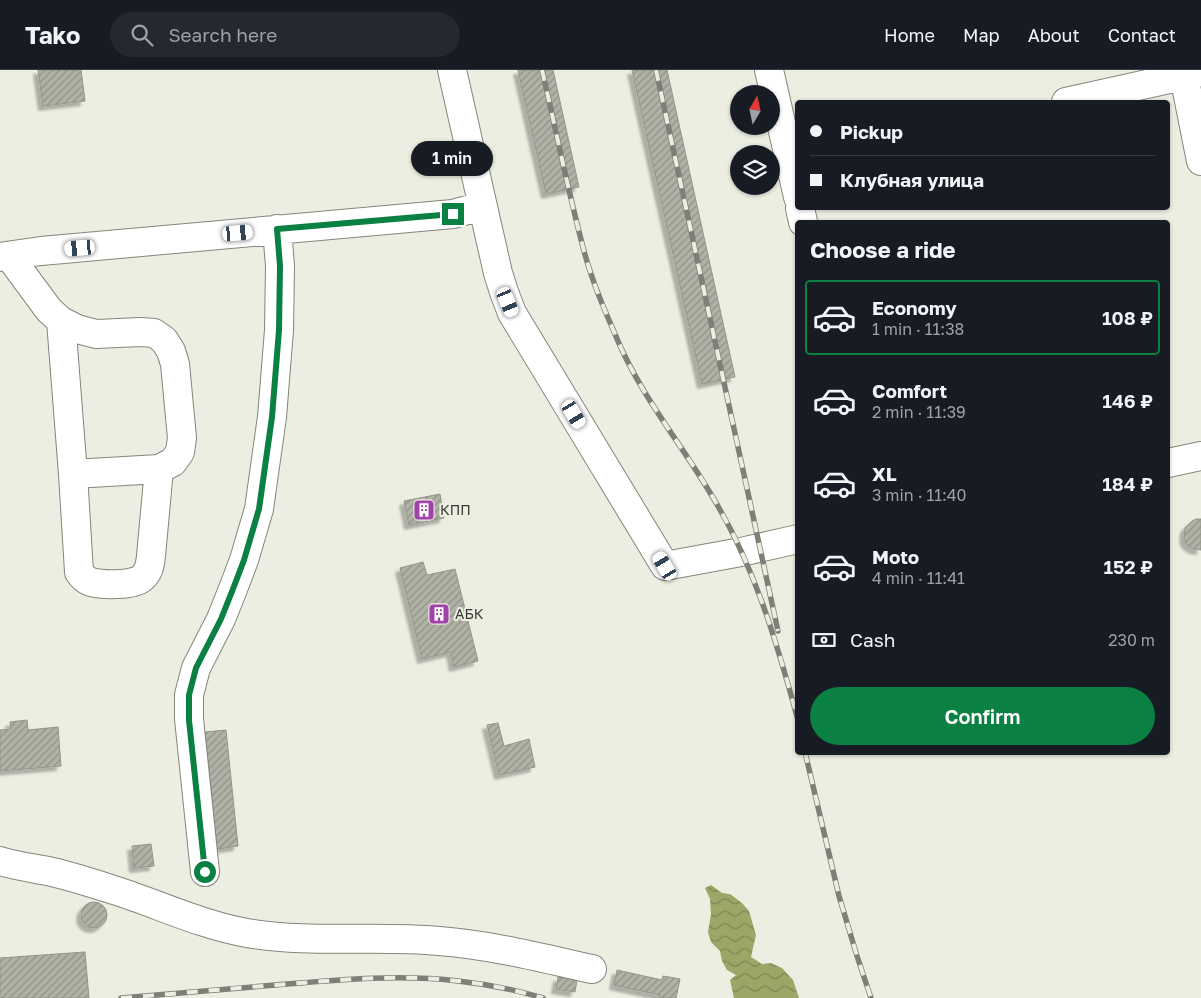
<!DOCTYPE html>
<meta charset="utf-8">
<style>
body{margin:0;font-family:"Golos Text",sans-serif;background:#242831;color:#f1f3f6;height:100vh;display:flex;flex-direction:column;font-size:19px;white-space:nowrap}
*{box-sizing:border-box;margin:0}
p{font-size:16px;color:#9ea1a6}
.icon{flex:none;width:28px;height:28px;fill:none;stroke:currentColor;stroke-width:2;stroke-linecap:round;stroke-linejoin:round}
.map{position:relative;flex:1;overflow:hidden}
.sheet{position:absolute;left:795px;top:150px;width:375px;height:535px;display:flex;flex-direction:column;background:#171b24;border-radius:5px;box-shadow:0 1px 4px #0004}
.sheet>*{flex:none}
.top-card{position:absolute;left:795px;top:30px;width:375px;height:110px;border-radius:5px;box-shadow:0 1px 4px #0004;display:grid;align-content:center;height:110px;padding:0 15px;background:#171b24}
.needle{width:32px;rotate:9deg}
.fabs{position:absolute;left:730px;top:15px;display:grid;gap:10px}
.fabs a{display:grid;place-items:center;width:50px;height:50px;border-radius:50%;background:#171b24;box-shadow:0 1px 4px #0004;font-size:25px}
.end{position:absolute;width:22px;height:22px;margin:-11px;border:6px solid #0b8043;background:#fff;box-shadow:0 0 0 2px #fff}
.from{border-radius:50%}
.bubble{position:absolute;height:35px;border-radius:18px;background:#171b24;box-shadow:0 1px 4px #0004;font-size:16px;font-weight:600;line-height:35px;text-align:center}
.car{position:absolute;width:15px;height:30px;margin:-15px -8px;border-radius:6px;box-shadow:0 0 4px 1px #0007;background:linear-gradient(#fff 24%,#345 0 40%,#fff 0 76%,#345 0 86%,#fff 0)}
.top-card b{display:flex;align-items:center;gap:18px;height:48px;font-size:19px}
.top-card b+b{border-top:1px solid #363941}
.top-card i{width:12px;height:12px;background:#f1f3f6}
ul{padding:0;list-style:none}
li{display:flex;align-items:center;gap:15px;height:75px;margin:0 10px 8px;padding:0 5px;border:2px solid transparent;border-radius:5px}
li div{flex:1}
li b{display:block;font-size:19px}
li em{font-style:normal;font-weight:600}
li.on{border-color:#0b8043}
li>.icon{width:45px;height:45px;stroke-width:1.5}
h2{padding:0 15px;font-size:22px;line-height:60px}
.pay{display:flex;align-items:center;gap:12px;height:55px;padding:0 15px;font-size:19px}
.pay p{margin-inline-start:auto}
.cta{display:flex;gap:10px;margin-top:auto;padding:10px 15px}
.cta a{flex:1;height:58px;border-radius:30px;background:#0b8043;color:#fff;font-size:20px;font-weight:600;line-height:58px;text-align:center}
header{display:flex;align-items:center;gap:30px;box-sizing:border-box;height:70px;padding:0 25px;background:#171b24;border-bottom:1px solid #363941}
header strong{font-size:24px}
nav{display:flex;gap:28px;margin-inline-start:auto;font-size:18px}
.search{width:350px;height:45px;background:#242831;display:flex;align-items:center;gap:12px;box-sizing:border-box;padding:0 18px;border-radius:28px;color:#9ea1a6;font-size:19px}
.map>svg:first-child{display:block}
</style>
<header>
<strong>Tako</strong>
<div class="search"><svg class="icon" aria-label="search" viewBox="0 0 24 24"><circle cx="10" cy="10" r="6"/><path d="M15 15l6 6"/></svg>Search here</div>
<nav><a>Home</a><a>Map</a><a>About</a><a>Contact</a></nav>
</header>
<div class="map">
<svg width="1201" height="928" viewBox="0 0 1201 928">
<defs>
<pattern id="water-waves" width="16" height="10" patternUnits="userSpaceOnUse" patternTransform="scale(1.25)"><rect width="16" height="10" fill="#9da567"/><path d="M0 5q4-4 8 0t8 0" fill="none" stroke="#818756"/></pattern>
<pattern id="building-hatch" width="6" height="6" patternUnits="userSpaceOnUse" patternTransform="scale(1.25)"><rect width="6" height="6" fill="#b0b2a6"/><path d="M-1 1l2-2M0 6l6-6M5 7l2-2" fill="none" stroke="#909288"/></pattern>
<filter id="shadow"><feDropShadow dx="-4.5" dy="4.5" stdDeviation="1" flood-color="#0004"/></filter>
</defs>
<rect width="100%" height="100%" fill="#eceee1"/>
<!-- water -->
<path fill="url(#water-waves)" d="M711 815 722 823 730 824 742 833 749 841 756 865 751 887 762 894 771 893 782 898 793 910 799 928H734L730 910 736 905 727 900 722 891 720 881 711 872 708 862 711 844 710 829 705 818Z"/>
<!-- building -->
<path fill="url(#building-hatch)" stroke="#939589" filter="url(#shadow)" d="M38 0H81L85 31 43 36Z
M518 0H553L579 117 546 124Z
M632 0H667L735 307 702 314Z
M440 424 444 448 409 455 404 431Z
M1196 449H1201V480L1194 479 1189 476 1186 473 1184 468 1185 458 1192 451Z
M423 492 427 505 455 499 478 591 454 597 451 582 422 589 400 498Z
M27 650 28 660 58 657 61 696 0 701V660L11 659 10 652Z
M498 653 504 676 529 669 535 697 499 705 487 655Z
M226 660 238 776 217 779 205 662Z
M151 774 154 796 134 798 132 776Z
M81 845a13 13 0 1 1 26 0a13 13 0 1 1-26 0Z
M85 882 89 928H0V888Z
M617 900 662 910 663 906 680 909 676 928H659L660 925 614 915Z
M558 907 577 910 575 922 556 919Z"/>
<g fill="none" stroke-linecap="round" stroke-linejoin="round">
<!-- minor casing -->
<g stroke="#84867b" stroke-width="30">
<path id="minor" d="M452 0 498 203 504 222 512 243 665 496 741 482 798 469
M769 0 798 127
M1184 6 1201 91
M1066 32 1201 2
M800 138 803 152
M9 186 49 240 61 251 77 259 96 264 141 262 154 263 164 270 171 281 175 294 182 368 180 382 173 392 159 399 73 404 61 251
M0 187 41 181 453 144 482 136
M1168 393 1201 386
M73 404 79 502C82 507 85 510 91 512 102 515 133 516 142 508 149 502 150 495 151 486L159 399
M0 791C16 796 32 798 48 801 71 806 95 814 117 821 160 835 202 855 247 863 311 874 375 865 439 871 491 875 542 888 592 899
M205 802 189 649V625L196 598 221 549 233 519 244 490 259 439 272 347 279 260 280 196 277 159"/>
</g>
<!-- minor -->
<use href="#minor" stroke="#fff" stroke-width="28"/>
<!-- rail casing -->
<g stroke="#7e7f77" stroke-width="5.5">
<path id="rail" d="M542 0C556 60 568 121 584 181 593 215 608 248 622 280 648 336 689 384 719 438 757 504 778 577 798 650
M656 0 778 561
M805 682 839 826 857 886 871 928
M121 928C173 924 224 919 276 915 336 910 398 904 458 911 486 914 516 920 543 928"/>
</g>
<!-- rail -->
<use href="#rail" stroke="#eceee1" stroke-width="4" stroke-dasharray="11" stroke-linecap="butt"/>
</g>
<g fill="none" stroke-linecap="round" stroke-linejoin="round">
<!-- route -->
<path stroke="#0b8043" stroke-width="6" d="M205 802 189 650V625L196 598 221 549 233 519 244 490 259 439 272 347 279 260 280 196 277 159 453 144"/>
</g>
<!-- icons -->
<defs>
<g id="building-square" transform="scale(1.125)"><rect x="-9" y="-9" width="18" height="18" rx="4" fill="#a142aa" stroke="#eceee1"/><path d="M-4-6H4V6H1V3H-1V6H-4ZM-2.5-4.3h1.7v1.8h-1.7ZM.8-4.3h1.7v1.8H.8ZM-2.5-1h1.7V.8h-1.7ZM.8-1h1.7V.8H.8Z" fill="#fff"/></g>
</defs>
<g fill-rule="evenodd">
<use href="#building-square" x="424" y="440"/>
<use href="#building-square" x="439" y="544"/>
</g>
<g text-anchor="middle" stroke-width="4" stroke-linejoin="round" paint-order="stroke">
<!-- poi labels -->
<g font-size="14" fill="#383934" stroke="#eceee1" text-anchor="start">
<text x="440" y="445">КПП</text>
<text x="455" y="549">АБК</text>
</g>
</g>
</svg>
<div class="fabs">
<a><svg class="needle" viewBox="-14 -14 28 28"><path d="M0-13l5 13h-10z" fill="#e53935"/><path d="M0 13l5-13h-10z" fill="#9ea1a6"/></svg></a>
<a><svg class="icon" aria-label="layers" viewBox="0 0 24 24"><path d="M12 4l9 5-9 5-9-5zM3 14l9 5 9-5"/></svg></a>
</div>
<i class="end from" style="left:205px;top:802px"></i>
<i class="end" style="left:453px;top:144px"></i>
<div class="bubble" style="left:411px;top:71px;width:82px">1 min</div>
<i class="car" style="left:238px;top:163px;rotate:85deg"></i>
<i class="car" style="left:80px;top:178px;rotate:265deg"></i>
<i class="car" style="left:508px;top:232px;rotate:157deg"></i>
<i class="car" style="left:574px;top:344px;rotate:149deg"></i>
<i class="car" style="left:665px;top:496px;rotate:329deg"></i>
<div class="top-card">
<b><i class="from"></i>Pickup</b>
<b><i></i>Клубная улица</b>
</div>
<section class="sheet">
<h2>Choose a ride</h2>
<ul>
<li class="on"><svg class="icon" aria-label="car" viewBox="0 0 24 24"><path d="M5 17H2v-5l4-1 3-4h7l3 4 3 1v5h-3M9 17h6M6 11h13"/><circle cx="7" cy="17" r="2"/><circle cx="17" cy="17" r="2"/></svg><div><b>Economy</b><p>1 min · 11:38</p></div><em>108 ₽</em></li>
<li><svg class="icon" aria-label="car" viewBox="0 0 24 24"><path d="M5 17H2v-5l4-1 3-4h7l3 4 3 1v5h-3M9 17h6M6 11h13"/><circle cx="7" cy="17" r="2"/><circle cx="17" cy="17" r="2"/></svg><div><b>Comfort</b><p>2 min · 11:39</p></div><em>146 ₽</em></li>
<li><svg class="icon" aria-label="car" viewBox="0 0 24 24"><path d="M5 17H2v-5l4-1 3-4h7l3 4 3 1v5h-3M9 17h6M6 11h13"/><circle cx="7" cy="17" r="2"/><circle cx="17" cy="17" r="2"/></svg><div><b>XL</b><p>3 min · 11:40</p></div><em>184 ₽</em></li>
<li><svg class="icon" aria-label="car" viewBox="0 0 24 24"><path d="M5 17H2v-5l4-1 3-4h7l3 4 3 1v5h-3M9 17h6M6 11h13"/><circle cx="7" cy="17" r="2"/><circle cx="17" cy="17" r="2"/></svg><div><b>Moto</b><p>4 min · 11:41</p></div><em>152 ₽</em></li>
</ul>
<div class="pay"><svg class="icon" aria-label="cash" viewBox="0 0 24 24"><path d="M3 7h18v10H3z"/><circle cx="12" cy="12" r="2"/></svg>Cash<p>230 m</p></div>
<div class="cta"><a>Confirm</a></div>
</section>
</div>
